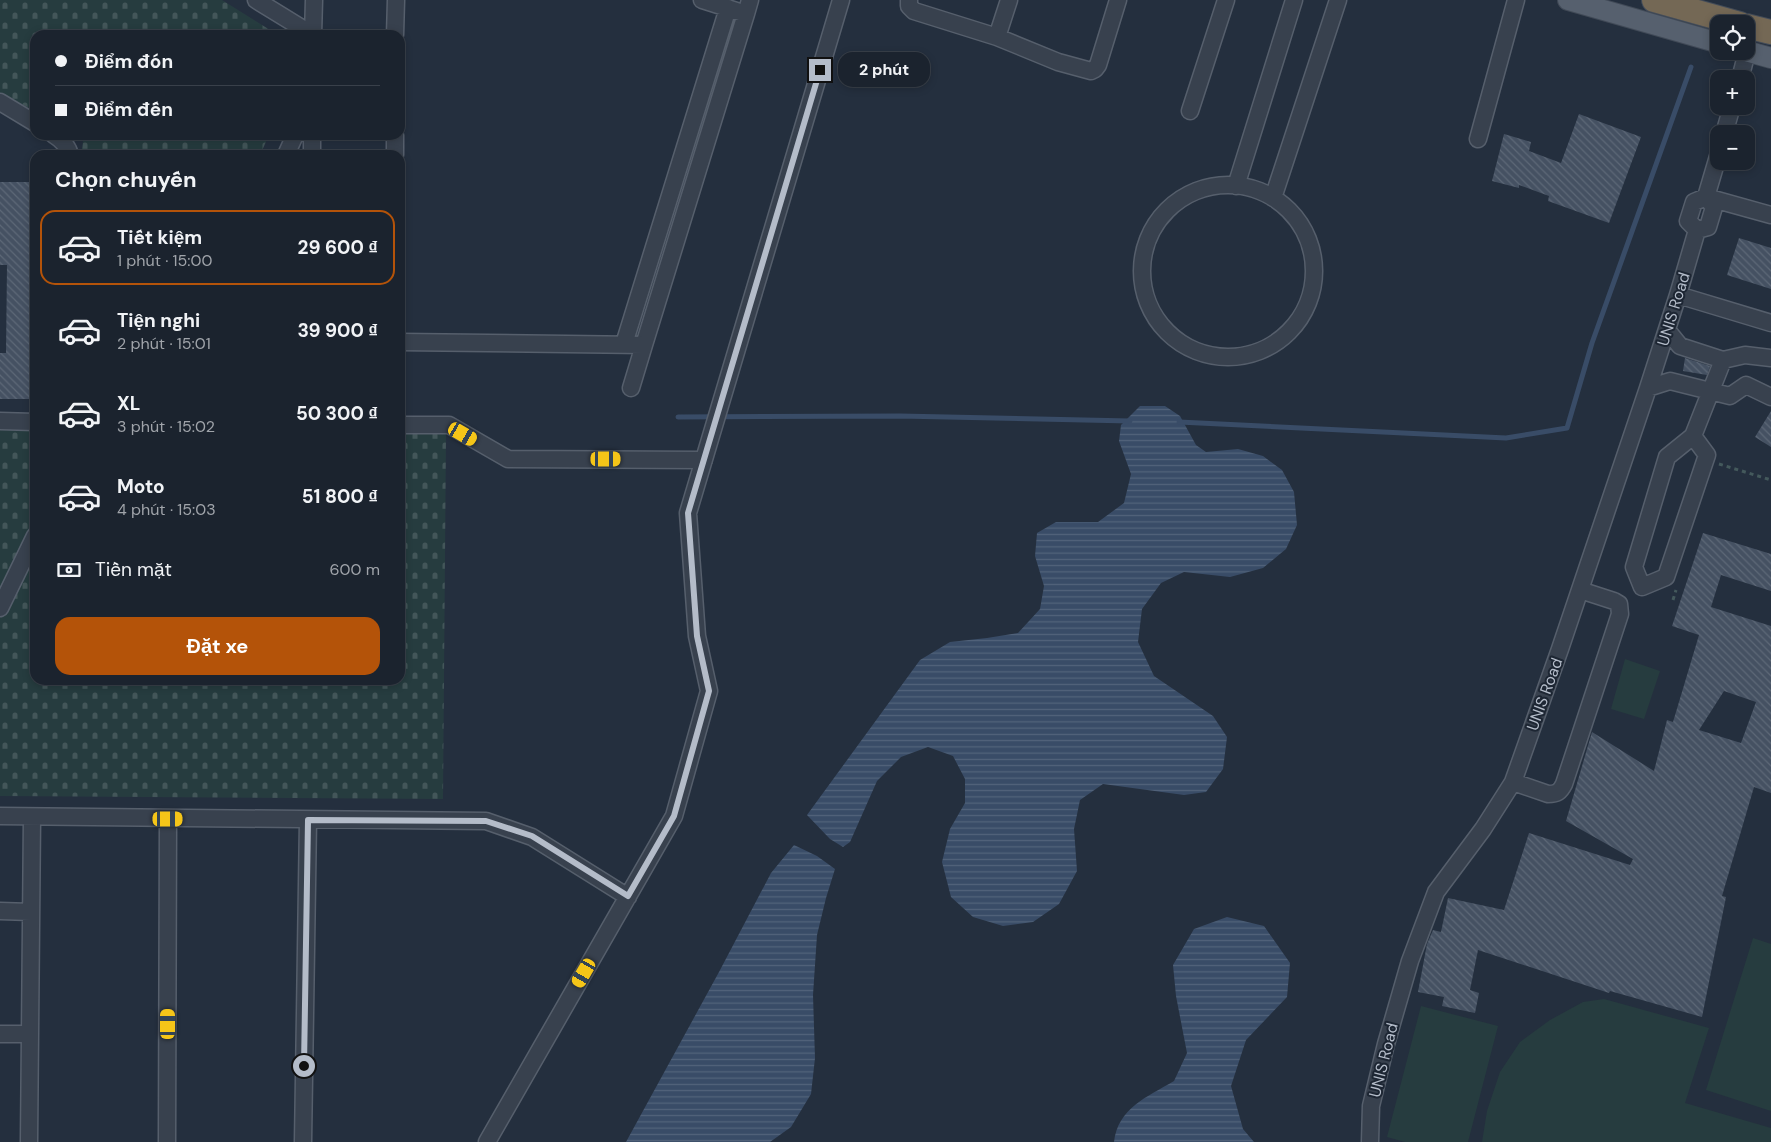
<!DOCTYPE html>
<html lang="vi">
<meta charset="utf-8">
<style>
body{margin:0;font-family:"DM Sans",sans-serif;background:#282f3a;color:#f1f3f6;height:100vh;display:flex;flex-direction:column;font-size:19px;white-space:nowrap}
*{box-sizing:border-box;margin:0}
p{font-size:16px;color:#a0a4aa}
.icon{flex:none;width:28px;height:28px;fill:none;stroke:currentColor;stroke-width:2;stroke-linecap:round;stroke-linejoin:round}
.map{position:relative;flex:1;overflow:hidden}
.sheet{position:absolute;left:30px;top:150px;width:375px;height:535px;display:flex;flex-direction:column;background:#1b232e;border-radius:15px;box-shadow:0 2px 8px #0003,0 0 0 1px #39404a}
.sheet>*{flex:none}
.banner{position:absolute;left:30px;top:30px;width:375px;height:110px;border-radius:15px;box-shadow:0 2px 8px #0003,0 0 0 1px #39404a;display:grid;align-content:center;height:110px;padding:0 25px;background:#1b232e}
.controls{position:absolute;left:1710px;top:15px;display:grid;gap:10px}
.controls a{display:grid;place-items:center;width:45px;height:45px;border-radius:10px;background:#1b232e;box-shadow:0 2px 8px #0003,0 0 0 1px #39404a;font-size:25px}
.end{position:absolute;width:22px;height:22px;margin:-11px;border:6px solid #b4bcc9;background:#111;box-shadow:0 0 0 2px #111}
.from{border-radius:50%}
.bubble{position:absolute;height:35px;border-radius:15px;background:#1b232e;box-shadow:0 2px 8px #0003,0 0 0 1px #39404a;font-size:16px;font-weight:700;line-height:35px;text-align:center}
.car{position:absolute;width:15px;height:30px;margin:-15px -8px;border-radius:6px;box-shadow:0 0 4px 1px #0007;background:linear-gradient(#f5c518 24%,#345 0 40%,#f5c518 0 76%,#345 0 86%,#f5c518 0)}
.banner b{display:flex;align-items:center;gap:18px;height:48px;font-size:19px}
.banner b+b{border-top:1px solid #39404a}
.banner i{width:12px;height:12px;background:#f1f3f6}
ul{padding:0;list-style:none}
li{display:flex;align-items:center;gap:15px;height:75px;margin:0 10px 8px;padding:0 15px;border:2px solid transparent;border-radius:15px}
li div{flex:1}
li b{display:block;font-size:19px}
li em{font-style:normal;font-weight:700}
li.current{border-color:#b45309}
li>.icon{width:45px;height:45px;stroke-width:1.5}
h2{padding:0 25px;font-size:22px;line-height:60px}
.pay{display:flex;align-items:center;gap:12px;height:55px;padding:0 25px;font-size:19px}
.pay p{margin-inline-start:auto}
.cta{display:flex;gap:10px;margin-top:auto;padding:10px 25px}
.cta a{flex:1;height:58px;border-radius:15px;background:#b45309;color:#fff;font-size:20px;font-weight:700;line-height:58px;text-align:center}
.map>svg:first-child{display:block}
</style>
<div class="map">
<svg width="1771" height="1142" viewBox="0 0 1771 1142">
<defs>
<pattern id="cemetery-stones" width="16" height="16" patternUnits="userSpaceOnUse" patternTransform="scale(1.25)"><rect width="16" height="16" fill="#263c3f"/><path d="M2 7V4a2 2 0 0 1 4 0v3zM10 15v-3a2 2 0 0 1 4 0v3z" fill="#435659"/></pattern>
<pattern id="water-rules" width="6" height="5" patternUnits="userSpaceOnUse" patternTransform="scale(1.25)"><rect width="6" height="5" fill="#394c67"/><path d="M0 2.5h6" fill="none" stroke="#53647b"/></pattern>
<pattern id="building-back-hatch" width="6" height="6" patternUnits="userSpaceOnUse" patternTransform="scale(1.25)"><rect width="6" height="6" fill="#455162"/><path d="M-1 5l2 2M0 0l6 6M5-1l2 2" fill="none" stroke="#5d6877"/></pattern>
</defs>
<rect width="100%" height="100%" fill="#242f3e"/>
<!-- grass -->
<path fill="#263c3f" d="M1625 659 1660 671 1644 719 1611 709Z
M1753 938 1771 944V1111L1706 1090Z
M1604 999 1709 1028 1685 1103 1771 1128V1142H1482L1487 1111 1500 1072 1520 1042 1550 1020 1583 1002Z
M1421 1006 1498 1026 1468 1142H1405L1387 1137Z"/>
<!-- cemetery -->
<path fill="url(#cemetery-stones)" d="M0 0H222L278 35H35V111L0 93Z
M84 135H269L260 155H81Z
M0 426 35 427V680H400V433L446 434 443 799 0 796Z"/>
<!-- water -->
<path fill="url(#water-rules)" d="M1140 406H1165L1180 416 1196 445 1206 452 1238 449 1263 456 1282 470 1294 492 1297 525 1286 549 1263 568 1230 577 1184 572 1161 583 1142 609 1138 642 1154 676 1213 716 1227 737 1223 769 1206 792 1184 795 1103 784 1080 800 1074 829 1077 871 1059 904 1033 922 1003 926 973 917 951 897 942 862 950 829 965 803V779L953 756 928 747 901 757 877 781 850 842 843 847 830 839 807 815 920 660 950 642 987 638 1018 633 1040 609 1044 586 1035 556 1037 533 1056 522H1098L1124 503 1131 474 1119 441 1121 425Z
M794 845 817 856 835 869 826 898 817 935 813 995 815 1058 811 1094 791 1127 770 1142H626L719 972 771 873Z
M1227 917 1264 926 1290 963 1287 997 1246 1040 1231 1086 1243 1129 1254 1142H1114C1118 1108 1147 1097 1174 1081L1187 1053 1176 996 1173 965 1194 929Z"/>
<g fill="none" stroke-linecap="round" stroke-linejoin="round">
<!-- stream -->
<path stroke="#394c67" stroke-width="5" d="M678 417 900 416 1130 421
M1179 422 1506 438 1567 428 1592 343 1691 67"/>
</g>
<!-- building -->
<path fill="url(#building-back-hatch)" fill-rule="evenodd" d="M1579 114 1641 137 1609 223 1548 201 1549 196 1519 185V188L1492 181 1504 134 1531 142 1529 151 1561 163Z
M0 182H33L35 399H0V353H6L7 265H0Z
M1739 238 1771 248V289L1727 275Z
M1685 358 1710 366 1707 375 1683 371Z
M1771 411V447L1755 437Z
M1703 533 1771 554V591L1721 575 1711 607 1771 626V793L1754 787 1722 896 1726 897 1702 1017 1610 991 1609 993 1478 950 1470 990 1479 993 1475 1013 1442 1006 1444 997 1418 992 1427 944 1433 930 1441 932 1448 898 1504 910 1529 833 1630 865 1633 859 1566 821 1592 732 1654 771 1667 720 1673 722 1699 635 1672 626ZM1724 691 1756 702 1741 743 1699 730Z"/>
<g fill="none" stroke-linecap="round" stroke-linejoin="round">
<!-- minor casing -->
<g stroke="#565f6c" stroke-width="19">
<path id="minor" d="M256 0 313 35
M702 0 746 14 750 0
M909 0V6L914 11 997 37 1058 62 1091 71 1095 69 1098 65 1118 0
M313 35 314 0
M395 35 396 0
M997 37 1009 0
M1740 79 1747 52
M0 102 35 123
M1190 111 1226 0
M1724 134 1732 106
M54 135C62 140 68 146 70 155
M1478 139 1516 0
M286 155 295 135
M312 155V135
M395 155V135
M1142 271a86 86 0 1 1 172 0a86 86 0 1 1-172 0Z
M1236 186 1294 0
M1706 197 1771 215
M1706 197 1719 153
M1273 198 1338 0
M1697 230 1688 221 1694 202 1706 197
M1697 230 1708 227 1714 207 1706 197
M1678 295 1771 323
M1667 330 1680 346 1723 360 1745 355 1771 358
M400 342 644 345 631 388
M624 344 728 8
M644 345 746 14
M1648 388 1670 381 1730 396 1746 385 1771 397
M0 421 35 422
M400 425H449L508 459 704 460
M1693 436 1707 455 1666 577 1642 587 1634 567 1667 457 1693 436 1723 360
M0 608 35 536
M1513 782 1548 794C1557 794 1560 792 1564 784L1620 614 1619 604 1614 601 1580 590
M0 816 486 821 532 837 628 897
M0 911 31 912
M0 1034H30
M29 1142 32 817
M167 1142 168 819
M303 1142 308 820
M487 1142 674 816 709 691 697 636 688 513 841 0
M1370 1142 1371 1106 1386 1044 1410 961 1436 892 1483 829 1513 782 1560 649 1648 388 1678 295 1697 230"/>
</g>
<!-- major casing -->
<g stroke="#414a57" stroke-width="22">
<path id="major" d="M1568 0 1719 43
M1746 51 1771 58"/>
</g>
<!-- highway casing -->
<g stroke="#434c59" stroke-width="26">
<path id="highway" d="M1654 0 1740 24
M1746 26 1771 32"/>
</g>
<!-- path -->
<path stroke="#44595c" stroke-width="3" stroke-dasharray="4 4" stroke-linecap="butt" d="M1719 464 1771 480
M1673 600 1676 590"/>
<!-- minor -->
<use href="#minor" stroke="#38414e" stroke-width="16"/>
<!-- major -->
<use href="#major" stroke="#56606e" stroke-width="20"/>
<!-- highway -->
<use href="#highway" stroke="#746855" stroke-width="24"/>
</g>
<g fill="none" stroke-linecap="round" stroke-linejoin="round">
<!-- route -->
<path stroke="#b4bcc9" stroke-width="6" d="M304 1066 308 820 486 821 532 836 628 896 674 816 709 691 697 636 688 513 820 70"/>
</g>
<g text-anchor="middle" stroke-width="4" stroke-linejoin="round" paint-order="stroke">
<!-- street labels -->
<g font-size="16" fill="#b4bcc9" stroke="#1d2633">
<text transform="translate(1673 309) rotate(-73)" y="6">UNIS Road</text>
<text transform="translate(1544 694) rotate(-70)" y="6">UNIS Road</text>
<text transform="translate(1383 1060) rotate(-76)" y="6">UNIS Road</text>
</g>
</g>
</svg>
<div class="controls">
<a><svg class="icon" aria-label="locate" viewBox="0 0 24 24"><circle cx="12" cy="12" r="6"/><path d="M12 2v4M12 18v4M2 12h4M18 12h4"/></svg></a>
<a>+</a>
<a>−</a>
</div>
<i class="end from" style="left:304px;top:1066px"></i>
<i class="end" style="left:820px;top:70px"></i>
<div class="bubble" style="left:838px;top:52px;width:92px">2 phút</div>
<i class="car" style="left:463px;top:434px;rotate:120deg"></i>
<i class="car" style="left:606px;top:459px;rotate:90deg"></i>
<i class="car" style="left:168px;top:819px;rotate:90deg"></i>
<i class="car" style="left:584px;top:973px;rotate:210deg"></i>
<i class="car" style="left:168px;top:1024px;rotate:0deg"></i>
<div class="banner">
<b><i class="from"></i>Điểm đón</b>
<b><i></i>Điểm đến</b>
</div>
<section class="sheet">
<h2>Chọn chuyến</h2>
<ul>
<li class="current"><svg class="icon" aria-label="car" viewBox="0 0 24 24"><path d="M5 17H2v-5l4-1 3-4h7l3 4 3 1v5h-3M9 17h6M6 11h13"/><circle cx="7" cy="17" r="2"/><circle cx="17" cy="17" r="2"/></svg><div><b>Tiết kiệm</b><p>1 phút · 15:00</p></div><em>29 600 ₫</em></li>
<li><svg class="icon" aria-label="car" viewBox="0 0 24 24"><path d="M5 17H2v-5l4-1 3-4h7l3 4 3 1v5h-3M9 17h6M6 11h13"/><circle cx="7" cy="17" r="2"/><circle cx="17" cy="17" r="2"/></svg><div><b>Tiện nghi</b><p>2 phút · 15:01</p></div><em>39 900 ₫</em></li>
<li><svg class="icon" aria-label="car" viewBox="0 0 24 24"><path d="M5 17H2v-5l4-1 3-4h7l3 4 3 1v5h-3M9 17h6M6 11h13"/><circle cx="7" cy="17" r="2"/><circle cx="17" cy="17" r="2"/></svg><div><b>XL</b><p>3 phút · 15:02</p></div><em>50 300 ₫</em></li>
<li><svg class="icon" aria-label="car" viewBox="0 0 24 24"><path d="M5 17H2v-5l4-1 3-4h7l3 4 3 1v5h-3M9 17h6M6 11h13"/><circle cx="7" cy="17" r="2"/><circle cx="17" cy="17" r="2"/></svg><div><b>Moto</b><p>4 phút · 15:03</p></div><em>51 800 ₫</em></li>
</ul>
<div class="pay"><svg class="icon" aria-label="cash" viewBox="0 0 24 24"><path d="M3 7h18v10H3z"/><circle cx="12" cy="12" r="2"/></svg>Tiền mặt<p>600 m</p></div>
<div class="cta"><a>Đặt xe</a></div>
</section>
</div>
